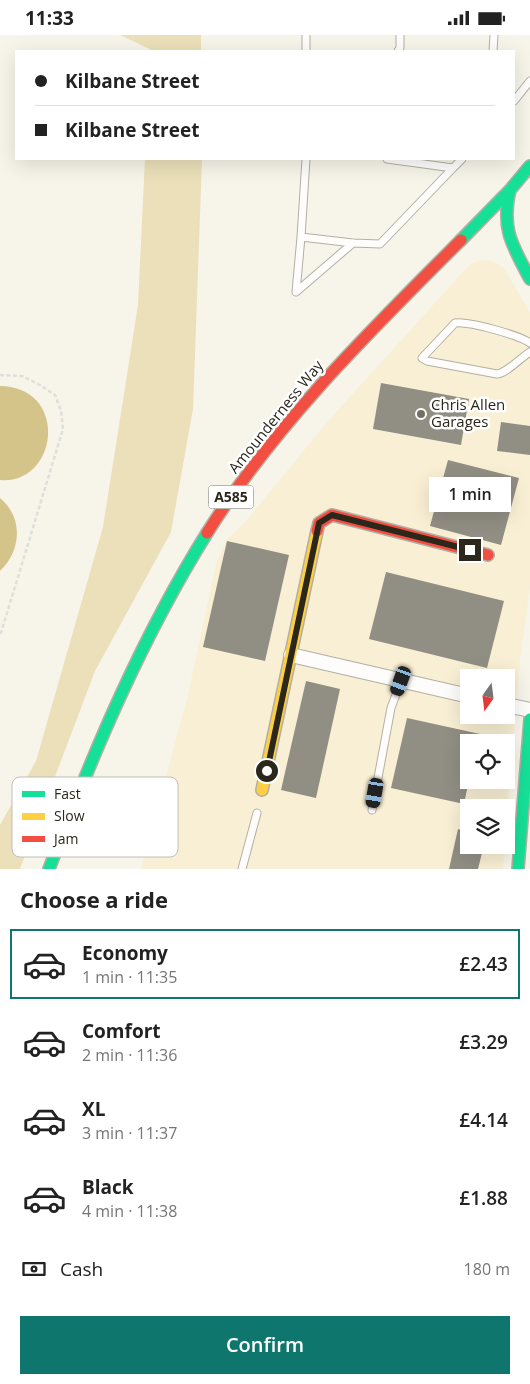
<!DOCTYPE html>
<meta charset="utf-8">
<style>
body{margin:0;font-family:"Open Sans",sans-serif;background:#f2f2f2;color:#222;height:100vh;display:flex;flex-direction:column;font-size:19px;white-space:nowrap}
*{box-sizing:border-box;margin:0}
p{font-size:16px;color:#767676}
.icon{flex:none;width:28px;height:28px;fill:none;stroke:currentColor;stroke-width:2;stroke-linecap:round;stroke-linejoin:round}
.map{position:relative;height:834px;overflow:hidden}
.sheet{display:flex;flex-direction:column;background:#fff;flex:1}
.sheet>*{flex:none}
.hud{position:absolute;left:15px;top:15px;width:500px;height:110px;border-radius:0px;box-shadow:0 5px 20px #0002;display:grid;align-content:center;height:110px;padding:0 20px;background:#fff}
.needle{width:32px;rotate:194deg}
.controls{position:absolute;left:460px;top:634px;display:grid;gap:10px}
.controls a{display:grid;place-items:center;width:55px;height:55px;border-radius:0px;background:#fff;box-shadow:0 5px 20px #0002;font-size:25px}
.end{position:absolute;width:22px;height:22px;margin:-11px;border:6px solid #2b271a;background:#fff;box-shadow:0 0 0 2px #fff}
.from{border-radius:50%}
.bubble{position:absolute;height:35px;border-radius:0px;background:#fff;box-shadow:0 5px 20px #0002;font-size:16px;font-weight:600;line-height:35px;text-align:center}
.car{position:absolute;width:15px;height:30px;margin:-15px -8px;border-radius:6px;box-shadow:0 0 4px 1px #0007;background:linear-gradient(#222 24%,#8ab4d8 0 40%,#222 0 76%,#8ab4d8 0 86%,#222 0)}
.hud b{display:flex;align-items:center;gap:18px;height:48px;font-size:19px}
.hud b+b{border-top:1px solid #e0e0e0}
.hud i{width:12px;height:12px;background:#222}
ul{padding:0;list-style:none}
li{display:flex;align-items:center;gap:15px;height:70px;margin:0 10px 8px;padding:0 10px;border:2px solid transparent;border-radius:0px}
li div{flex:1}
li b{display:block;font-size:19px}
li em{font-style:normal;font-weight:600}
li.active{border-color:#0f766e}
li>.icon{width:45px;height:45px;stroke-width:1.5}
h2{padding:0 20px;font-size:22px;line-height:60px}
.pay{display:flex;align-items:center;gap:12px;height:55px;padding:0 20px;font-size:19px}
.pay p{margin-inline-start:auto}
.button{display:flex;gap:10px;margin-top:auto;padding:10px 20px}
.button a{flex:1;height:58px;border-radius:0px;background:#0f766e;color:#fff;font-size:20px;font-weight:600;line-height:58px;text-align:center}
.status{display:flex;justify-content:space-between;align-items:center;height:35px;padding:0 25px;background:#fff;direction:ltr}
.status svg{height:14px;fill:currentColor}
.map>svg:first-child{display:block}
</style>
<div class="status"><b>11:33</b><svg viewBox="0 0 49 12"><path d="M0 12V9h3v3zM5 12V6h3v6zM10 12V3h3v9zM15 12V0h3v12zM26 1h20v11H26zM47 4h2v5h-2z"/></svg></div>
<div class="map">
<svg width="530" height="834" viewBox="0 0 530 834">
<rect width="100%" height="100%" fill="#f7f4e9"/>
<!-- built -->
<path fill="#f8efd4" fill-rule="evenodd" d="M483 225 493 226 503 232 530 277V553L520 623 506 797V772H469V810H505L503 834H141L188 660 216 529 227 504 241 492 328 386 463 237 472 228ZM469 642H506V680H469ZM469 708H506V745H469Z"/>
<!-- green -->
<path fill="#ebe0b9" d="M120 0H201V16H150V14Z
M145 124H202L193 374 171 497 95 636 20 834H0V790L36 726 103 492 138 270Z"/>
<!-- water -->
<path fill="#d5c48a" d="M0 351C70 352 58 450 0 445Z
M0 463C24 483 21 516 0 536Z"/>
<!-- building -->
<path fill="#918e84" d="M381 348 469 364 461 410 373 394Z
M501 387 530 391V420L497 416Z
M448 425 519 443 501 510 430 491Z
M227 506 289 520 265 626 203 612Z
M386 537 504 566 487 633 369 604Z
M306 646 340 654 316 763 281 755Z
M407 683 480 699 478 708H469V745L464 769 391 753Z
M458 794 469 797V810H484L478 834H449Z"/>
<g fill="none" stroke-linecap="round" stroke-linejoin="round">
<!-- lane casing -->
<g stroke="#b2afa4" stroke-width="9">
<path id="lane" d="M306 0V16
M398 16 400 13V0
M493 16 494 0
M514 66 530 46
M306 124 301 202 353 208 380 209 453 133
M387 124 453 133 462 124
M301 202 296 257 353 208
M530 308C519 300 468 286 455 288L422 323 427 326 497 339C507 338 520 323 530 317
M372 775 391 673 401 646
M242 834 257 778"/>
</g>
<!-- street casing -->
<g stroke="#b2afa4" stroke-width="16">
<path id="street" d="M291 620 469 661
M506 670 530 675"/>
</g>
<!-- fast casing -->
<g stroke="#b2afa4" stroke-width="14">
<path id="fast" d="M510 155C501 194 512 210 530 244
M461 205 510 155 530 131
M49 834C93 718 141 604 207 498
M518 834 530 684"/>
</g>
<!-- slow casing -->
<g stroke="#b2afa4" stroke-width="14">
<path id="slow" d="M262 755 317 496"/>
</g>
<!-- jam casing -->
<g stroke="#b2afa4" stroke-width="14">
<path id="jam" d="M317 496 319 488 332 480 488 520
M207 498C276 388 370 296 461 205"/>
</g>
<!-- path -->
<path stroke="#dfdedb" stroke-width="2.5" stroke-dasharray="4 2.5" stroke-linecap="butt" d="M0 340 22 341 40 350 55 360 61 376 63 394 0 601"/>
<!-- lane -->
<use href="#lane" stroke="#fefdfc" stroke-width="7"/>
<!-- street -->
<use href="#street" stroke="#fefdfc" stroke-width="14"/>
<!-- fast -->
<use href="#fast" stroke="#16e098" stroke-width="11"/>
<!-- slow -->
<use href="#slow" stroke="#ffcf43" stroke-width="11"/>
<!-- jam -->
<use href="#jam" stroke="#f24e42" stroke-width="11"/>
</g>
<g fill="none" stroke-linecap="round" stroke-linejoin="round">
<!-- route -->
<path stroke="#2b271a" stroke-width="6" d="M267 736 319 488 332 480 470 515"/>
</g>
<!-- markers -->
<circle fill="#726f62" stroke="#fff" stroke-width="2" cx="421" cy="379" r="5"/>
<g text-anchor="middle" stroke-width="5" stroke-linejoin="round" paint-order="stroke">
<!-- shield labels -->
<rect fill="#fff" stroke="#6b685f" stroke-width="1" x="208.5" y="450.5" width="45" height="23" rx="4"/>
<g font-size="14" font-weight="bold" fill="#2b271a">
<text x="231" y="467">A585</text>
</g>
<!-- poi labels -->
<g font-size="15" fill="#2b271a" stroke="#fff" text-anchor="start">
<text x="431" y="375">Chris Allen<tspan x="431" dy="17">Garages</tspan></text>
</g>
<!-- street labels -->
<g font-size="15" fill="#2b271a" stroke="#fff">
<text transform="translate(276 382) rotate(-51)" y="5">Amounderness Way</text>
</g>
</g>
<!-- legend -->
<rect x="12" y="742" width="166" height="80" rx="8" fill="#fff" stroke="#bfbeba" stroke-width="1"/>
<rect x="22" y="756" width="23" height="6" fill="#16e098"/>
<rect x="22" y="778" width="23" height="7" fill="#ffcf43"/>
<rect x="22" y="801" width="23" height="6" fill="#f24e42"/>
<g font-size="14" fill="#2b271a">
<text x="54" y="764">Fast</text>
<text x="54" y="786">Slow</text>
<text x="54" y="809">Jam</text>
</g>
</svg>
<div class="controls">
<a><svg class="needle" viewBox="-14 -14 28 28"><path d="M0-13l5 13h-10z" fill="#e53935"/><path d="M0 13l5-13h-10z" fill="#767676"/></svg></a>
<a><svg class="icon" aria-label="locate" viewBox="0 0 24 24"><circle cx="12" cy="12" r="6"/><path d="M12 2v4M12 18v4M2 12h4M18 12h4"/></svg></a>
<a><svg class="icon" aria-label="layers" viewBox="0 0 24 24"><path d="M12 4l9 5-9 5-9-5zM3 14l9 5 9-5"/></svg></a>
</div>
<i class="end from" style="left:267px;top:736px"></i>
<i class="end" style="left:470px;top:515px"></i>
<div class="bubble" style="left:429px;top:442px;width:82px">1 min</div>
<i class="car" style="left:401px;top:646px;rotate:200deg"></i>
<i class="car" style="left:375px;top:758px;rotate:190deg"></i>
<div class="hud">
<b><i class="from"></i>Kilbane Street</b>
<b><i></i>Kilbane Street</b>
</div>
</div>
<section class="sheet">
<h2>Choose a ride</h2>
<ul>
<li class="active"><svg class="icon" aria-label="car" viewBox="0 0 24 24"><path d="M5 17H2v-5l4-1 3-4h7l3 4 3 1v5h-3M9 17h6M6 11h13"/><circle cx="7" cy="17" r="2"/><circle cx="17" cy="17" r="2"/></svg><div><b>Economy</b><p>1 min · 11:35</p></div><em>£2.43</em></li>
<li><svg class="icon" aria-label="car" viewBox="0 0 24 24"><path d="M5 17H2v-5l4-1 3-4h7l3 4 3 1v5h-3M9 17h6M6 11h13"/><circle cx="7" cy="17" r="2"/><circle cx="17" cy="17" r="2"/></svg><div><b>Comfort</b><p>2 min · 11:36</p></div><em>£3.29</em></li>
<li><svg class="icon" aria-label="car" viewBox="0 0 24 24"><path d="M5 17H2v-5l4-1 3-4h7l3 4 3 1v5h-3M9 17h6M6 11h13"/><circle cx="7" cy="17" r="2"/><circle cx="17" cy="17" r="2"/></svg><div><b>XL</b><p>3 min · 11:37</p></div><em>£4.14</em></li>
<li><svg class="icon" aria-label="car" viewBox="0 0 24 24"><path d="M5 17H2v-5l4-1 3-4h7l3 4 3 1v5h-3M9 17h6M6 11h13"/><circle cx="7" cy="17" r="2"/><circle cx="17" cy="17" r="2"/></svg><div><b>Black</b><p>4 min · 11:38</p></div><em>£1.88</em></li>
</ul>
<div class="pay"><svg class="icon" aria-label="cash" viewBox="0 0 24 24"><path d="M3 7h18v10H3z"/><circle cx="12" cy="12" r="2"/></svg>Cash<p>180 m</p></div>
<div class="button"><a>Confirm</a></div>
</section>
